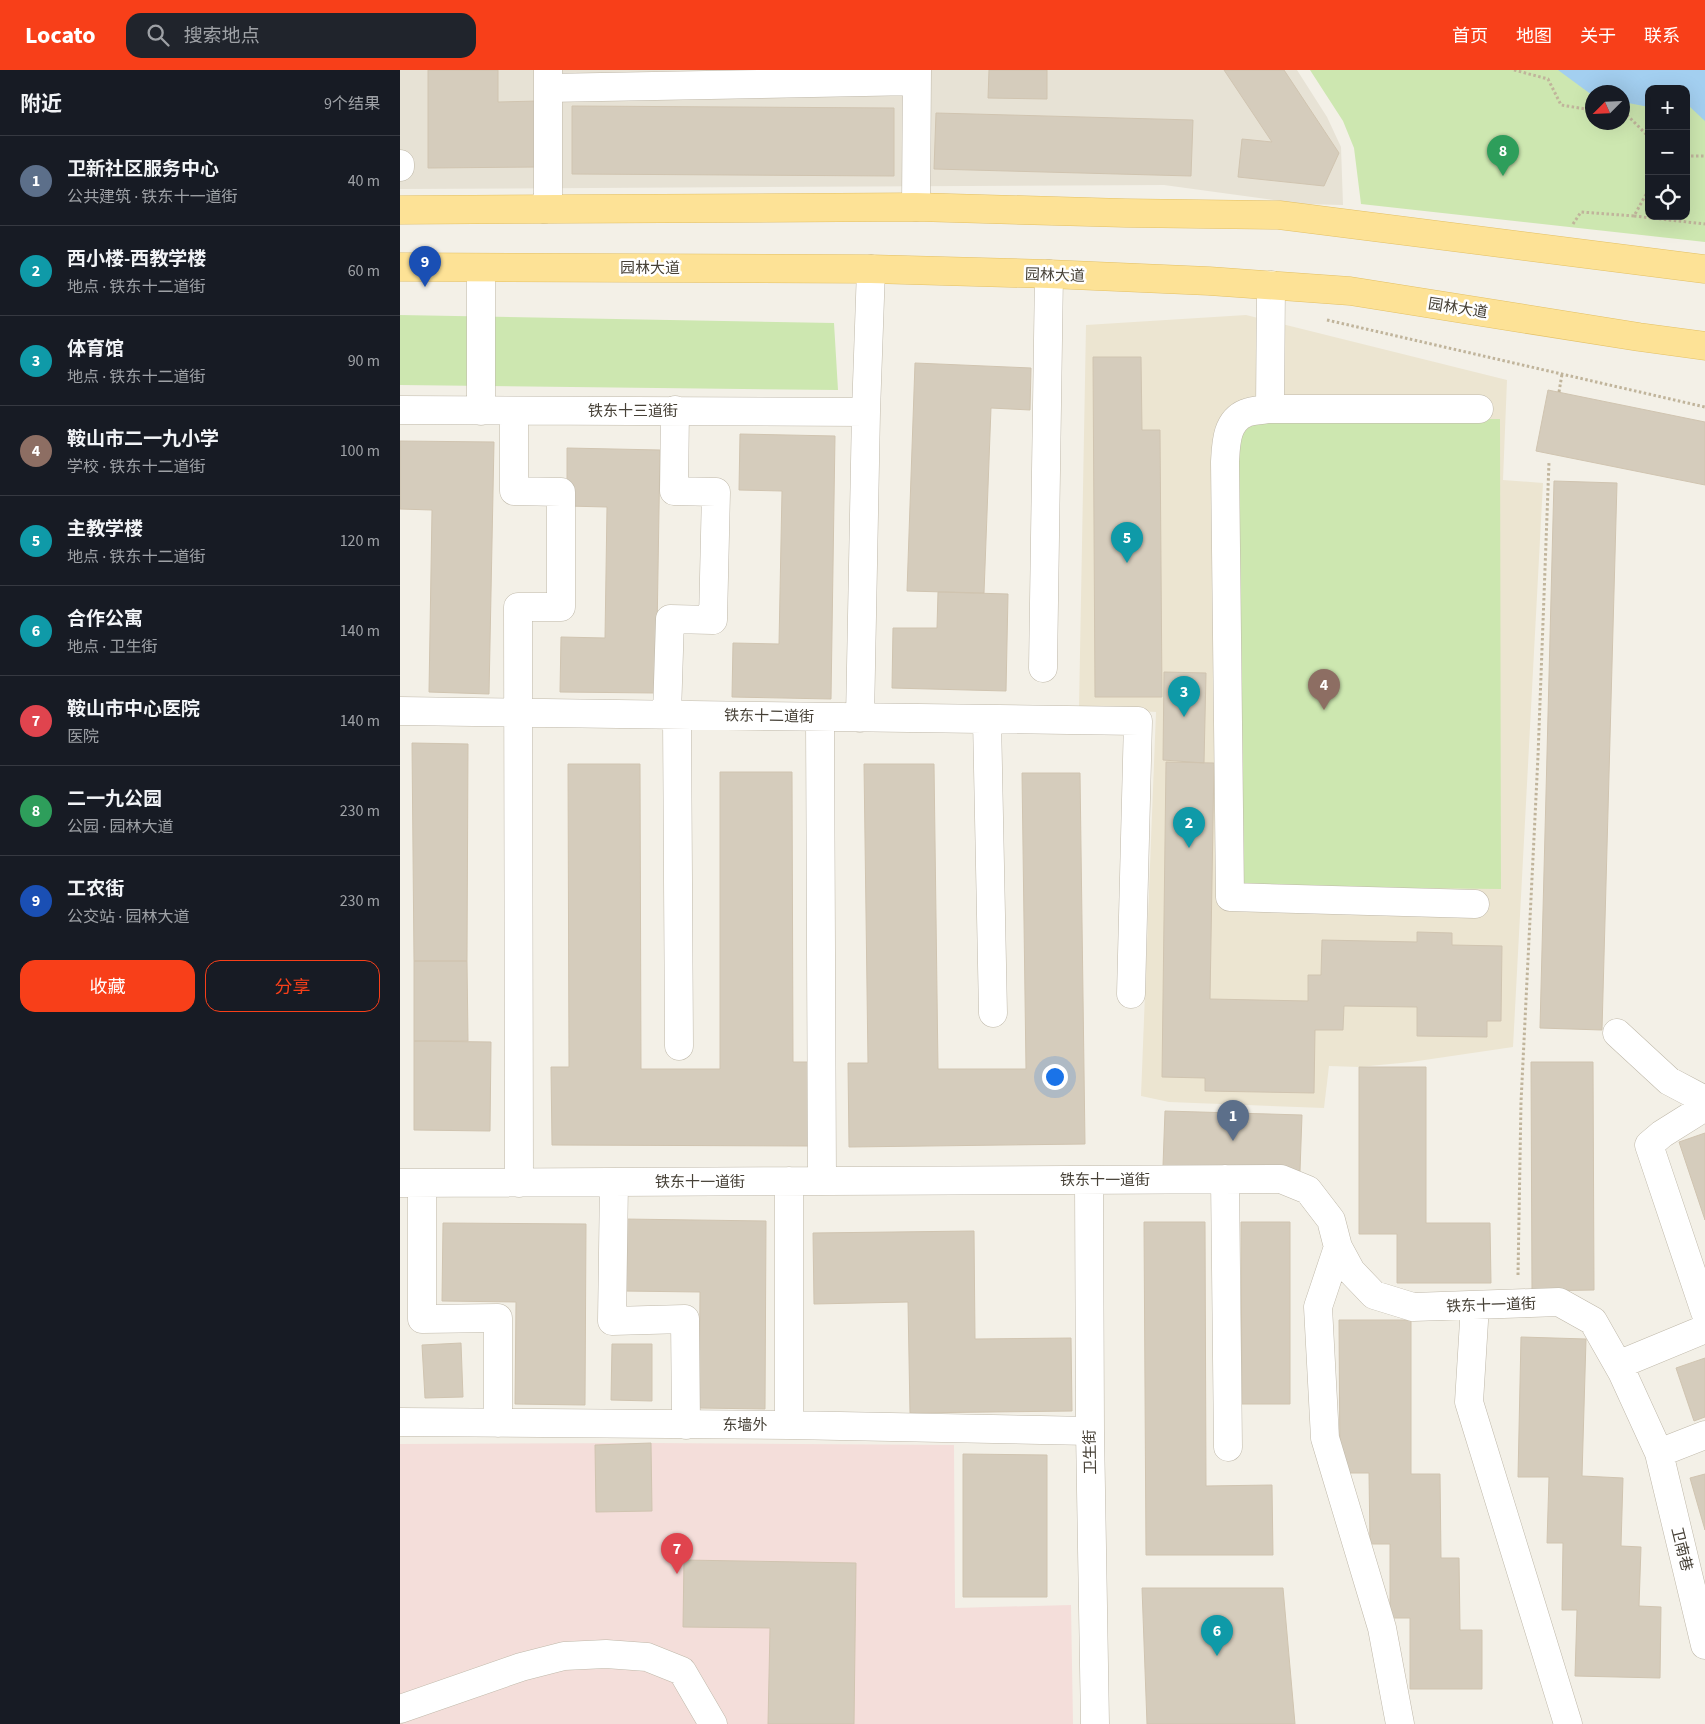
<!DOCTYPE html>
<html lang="zh">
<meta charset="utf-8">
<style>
body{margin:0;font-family:"Source Sans 3","Noto Sans SC",sans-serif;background:#20242c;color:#f1f3f6}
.controls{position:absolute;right:15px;top:15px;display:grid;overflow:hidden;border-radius:10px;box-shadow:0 5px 20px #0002}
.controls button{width:45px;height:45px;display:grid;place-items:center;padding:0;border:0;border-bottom:1px solid #363941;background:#171b24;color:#f1f3f6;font:25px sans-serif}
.compass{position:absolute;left:1185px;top:15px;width:45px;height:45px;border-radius:50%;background:#171b24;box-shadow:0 5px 20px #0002;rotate:246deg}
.you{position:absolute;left:654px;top:1006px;width:18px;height:18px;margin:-12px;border:4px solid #fff;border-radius:50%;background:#1a73e8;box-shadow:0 0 0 8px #1a73e833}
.badge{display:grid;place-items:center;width:32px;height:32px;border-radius:50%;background:#f83f19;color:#fff;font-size:16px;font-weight:700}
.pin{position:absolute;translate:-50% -41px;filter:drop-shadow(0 1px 2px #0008)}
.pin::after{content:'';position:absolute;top:26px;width:18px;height:15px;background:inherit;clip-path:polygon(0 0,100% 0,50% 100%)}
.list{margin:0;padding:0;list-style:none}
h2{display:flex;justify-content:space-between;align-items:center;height:65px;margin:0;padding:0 20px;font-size:21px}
h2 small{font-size:16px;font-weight:400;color:#9ea1a6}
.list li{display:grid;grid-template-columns:32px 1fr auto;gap:15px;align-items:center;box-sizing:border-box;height:90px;padding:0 20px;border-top:1px solid #363941}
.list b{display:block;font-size:19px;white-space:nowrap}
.list p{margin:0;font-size:16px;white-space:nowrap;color:#9ea1a6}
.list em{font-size:16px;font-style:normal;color:#9ea1a6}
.actions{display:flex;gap:10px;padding:15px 20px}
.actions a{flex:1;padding:11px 0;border:1px solid #f83f19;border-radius:15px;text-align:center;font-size:18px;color:#f83f19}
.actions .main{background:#f83f19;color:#fff}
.icon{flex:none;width:28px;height:28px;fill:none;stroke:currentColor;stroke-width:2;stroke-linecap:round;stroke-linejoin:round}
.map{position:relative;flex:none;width:1305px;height:1654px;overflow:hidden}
header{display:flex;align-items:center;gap:30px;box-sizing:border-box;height:70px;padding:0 25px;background:#f83f19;color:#fff}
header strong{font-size:24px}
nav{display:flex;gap:28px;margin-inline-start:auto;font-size:18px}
.search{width:350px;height:45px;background:#20242c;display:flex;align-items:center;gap:12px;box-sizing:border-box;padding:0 18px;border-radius:15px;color:#9ea1a6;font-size:19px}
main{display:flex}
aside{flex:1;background:#171b24}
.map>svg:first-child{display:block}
</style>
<header>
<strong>Locato</strong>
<div class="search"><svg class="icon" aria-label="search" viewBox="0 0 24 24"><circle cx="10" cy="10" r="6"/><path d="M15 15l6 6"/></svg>搜索地点</div>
<nav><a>首页</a><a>地图</a><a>关于</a><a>联系</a></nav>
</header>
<main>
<aside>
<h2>附近<small>9个结果</small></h2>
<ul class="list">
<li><span class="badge" style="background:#5c6f8a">1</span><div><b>卫新社区服务中心</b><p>公共建筑 · 铁东十一道街</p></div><em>40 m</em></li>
<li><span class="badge" style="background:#0f9aa8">2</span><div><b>西小楼-西教学楼</b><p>地点 · 铁东十二道街</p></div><em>60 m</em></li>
<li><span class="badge" style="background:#0f9aa8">3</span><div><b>体育馆</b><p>地点 · 铁东十二道街</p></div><em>90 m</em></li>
<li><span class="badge" style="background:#8d6e63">4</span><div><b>鞍山市二一九小学</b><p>学校 · 铁东十二道街</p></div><em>100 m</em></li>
<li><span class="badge" style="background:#0f9aa8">5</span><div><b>主教学楼</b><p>地点 · 铁东十二道街</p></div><em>120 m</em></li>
<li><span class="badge" style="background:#0f9aa8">6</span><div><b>合作公寓</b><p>地点 · 卫生街</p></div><em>140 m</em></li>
<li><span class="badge" style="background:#e0444e">7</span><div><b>鞍山市中心医院</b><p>医院</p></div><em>140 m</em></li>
<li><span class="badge" style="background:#2e9e5b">8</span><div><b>二一九公园</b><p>公园 · 园林大道</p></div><em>230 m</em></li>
<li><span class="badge" style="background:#1a4fb4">9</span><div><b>工农街</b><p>公交站 · 园林大道</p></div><em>230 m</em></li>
</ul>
<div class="actions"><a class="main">收藏</a><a>分享</a></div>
</aside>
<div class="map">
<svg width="1305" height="1654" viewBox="0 0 1305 1654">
<rect width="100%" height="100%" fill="#f3f0e7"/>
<!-- residential -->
<path fill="#e7e2d5" d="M0,0H897L927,47L941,77L943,135L902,134L764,115L0,119Z"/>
<!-- education -->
<path fill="#ece5d1" d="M846,245L1107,310L1103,410L1143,413L1113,977L1011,992L959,997L929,996L924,1038L769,1032L741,1026L756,642L679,638L686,255Z"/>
<!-- medical -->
<path fill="#f4deda" d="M251,1373L554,1375L555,1538L671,1535L673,1654H0V1374Z"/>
<!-- green -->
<path fill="#cde7b0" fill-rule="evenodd" d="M910,0H1305V172L961,134L954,78L943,51ZM1249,19H1286V146H1249ZM1192,22H1222V52H1192Z
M0,245L434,253L438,320L0,315Z
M1100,349L1101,819L837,816V371L852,350Z"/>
<!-- water -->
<path fill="#a3cff0" d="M1158,0H1305V51L1289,36H1286V19H1249V37L1223,32L1222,22H1192V25Z"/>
<!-- building -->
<path fill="#d5ccbc" stroke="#d0c4b0" d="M28,0H98V32L138,31V97L28,98Z
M589,0H647V29L588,28Z
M824,0H884L939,83L924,116L838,107L842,69L872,72Z
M172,36L494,38V106L172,104Z
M536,43L793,50L791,106L534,99Z
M693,287H741L742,360H760L762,627H695Z
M515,293L631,298L630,340L591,338L584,523L507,521Z
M1148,320L1305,352V415L1136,381Z
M340,364L435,366L431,629L332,627L333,573L379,574L382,421L339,420Z
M0,371L94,372L89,624L29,622L32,440L0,439Z
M167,378L260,380L256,623L160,622L161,567L205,568L207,437L167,436Z
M1154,411L1217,413L1202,960L1140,958Z
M538,522L608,524L606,621L492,618L493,558H537Z
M764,602L806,603L804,693L763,690Z
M12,673L68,674L67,891H14Z
M766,692L814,693L810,929L908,931V905H921L922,870L1017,872V862L1052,863V875L1102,876L1101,951H1087V967L1017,966V937L944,936L943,960H915L914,1023L805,1021V1008L762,1007Z
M168,694H240L241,999H320V702H392L393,992H409V1076L152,1075L151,997H169Z
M464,694H534L538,999H626L622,703H680L685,1074L449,1077L448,993H468Z
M14,891H67L68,971H14Z
M14,971L91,972L90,1061L14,1060Z
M1131,992H1193L1194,1220L1132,1221Z
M959,997H1026V1153H1090L1091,1213H997V1164H959Z
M765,1041L902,1045L900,1101L763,1096Z
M1305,1063V1150L1279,1072Z
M224,1149L366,1151L365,1339L299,1338L300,1222L223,1221Z
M744,1152H805L806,1416L872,1415L873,1485H746Z
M841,1152H890V1334H842Z
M43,1153L186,1154L185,1335L115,1334L116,1232L42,1231Z
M574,1161L575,1269L671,1268L672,1341L510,1343L508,1232L414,1234L413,1163Z
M939,1250H1011V1404H1040L1041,1488H1059L1060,1560H1082V1619H1010V1548H990V1474H970L969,1403H940Z
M1121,1267L1186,1269L1182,1406L1223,1408L1221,1476L1241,1477L1239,1536L1261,1537L1260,1608L1175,1606L1177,1540H1162L1163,1473H1147L1149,1407H1118Z
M61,1273L63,1327L25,1328L22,1275Z
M212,1274H252V1331L211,1330Z
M1305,1288V1347L1294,1351L1276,1298Z
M251,1373L252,1441L196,1442L195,1375Z
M563,1384L647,1385V1527H563Z
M1305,1404V1460L1290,1408Z
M284,1490L456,1493L454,1654H368L370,1558L283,1557Z
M742,1518H883L895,1654H747Z"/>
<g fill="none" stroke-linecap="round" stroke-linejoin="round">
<!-- minor casing -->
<g stroke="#bfb8a9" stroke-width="29">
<path id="minor" d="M148,18L516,11
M0,94V97
M516,137L517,0
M144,139L148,125V1
M871,215L870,339H1079
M870,339C863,340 853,340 846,343C826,351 826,374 825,392L830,827L1075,834
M0,340C155,342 311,340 466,342
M81,341V198
M114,342V421L161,422V537H118L119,1113
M643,598L649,204
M0,641L738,651L731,924
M267,644L270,549L313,550L316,422L274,421L275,340
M277,645L279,976
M420,647L422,1111
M460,648L466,342L471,199
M587,649L593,943
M1217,963L1269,1011L1305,1030
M1305,1037L1262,1064L1249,1075L1305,1242
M825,1109L828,1377
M689,1110L690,1361L695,1654
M214,1112L212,1251L285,1249L286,1355
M0,1113L881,1109L908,1120L931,1150L938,1177L951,1201L974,1225L1013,1237L1159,1232L1193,1251L1222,1302L1259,1383L1305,1575
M22,1113V1249L98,1248V1353
M938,1177L918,1237L925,1368L982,1558L1000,1654
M1075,1235L1069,1332L1168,1654
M1218,1295L1305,1259
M0,1352L389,1355L690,1361
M389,1355V1111
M1259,1383L1305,1365
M0,1639L121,1597L164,1586L206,1584L247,1587L282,1601L313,1654"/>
</g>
<!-- major casing -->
<g stroke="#e3c065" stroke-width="29">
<path id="major" d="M0,140L516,137L725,143L879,145L1305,199
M0,197L471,199L649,204L809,211L950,221L1239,267L1305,276"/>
</g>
<!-- path -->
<path stroke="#c0b49b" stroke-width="3" stroke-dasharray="2.5 2.5" stroke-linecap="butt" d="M1114,0L1148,9L1161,35L1192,40
M1222,44L1227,45L1249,67
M1286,86H1305
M1234,146L1305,154
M1173,154L1181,142L1234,146L1249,119
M927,250L1305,337
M1159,322L1162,304
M1118,1205L1121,1032L1138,686L1149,392"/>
<!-- minor -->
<use href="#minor" stroke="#fff" stroke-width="28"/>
<!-- major -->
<use href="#major" stroke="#fde296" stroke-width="28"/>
</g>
<g text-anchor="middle" stroke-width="5" stroke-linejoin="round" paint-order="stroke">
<!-- street labels -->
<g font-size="15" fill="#464036" stroke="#fff">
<text x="250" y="203">园林大道</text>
<text transform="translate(655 205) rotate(2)" y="5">园林大道</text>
<text transform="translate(1058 238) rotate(9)" y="5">园林大道</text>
<text x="233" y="346">铁东十三道街</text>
<text transform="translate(369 646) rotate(1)" y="5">铁东十二道街</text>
<text x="705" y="1115">铁东十一道街</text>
<text x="300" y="1117">铁东十一道街</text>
<text transform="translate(1091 1235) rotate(-2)" y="5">铁东十一道街</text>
<text x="345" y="1360">东墙外</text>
<text transform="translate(690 1382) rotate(-91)" y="5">卫生街</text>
<text transform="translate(1282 1479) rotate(76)" y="5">卫南巷</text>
</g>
</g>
</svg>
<div class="controls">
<button>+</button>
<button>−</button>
<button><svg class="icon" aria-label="locate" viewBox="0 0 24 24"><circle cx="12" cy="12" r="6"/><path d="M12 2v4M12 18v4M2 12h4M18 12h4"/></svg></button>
</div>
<svg class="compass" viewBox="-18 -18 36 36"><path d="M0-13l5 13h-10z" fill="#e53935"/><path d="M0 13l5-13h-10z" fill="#9ea1a6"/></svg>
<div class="you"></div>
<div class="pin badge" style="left:833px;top:1071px;background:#5c6f8a">1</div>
<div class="pin badge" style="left:789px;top:778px;background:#0f9aa8">2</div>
<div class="pin badge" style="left:784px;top:647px;background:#0f9aa8">3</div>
<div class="pin badge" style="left:924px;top:640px;background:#8d6e63">4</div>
<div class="pin badge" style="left:727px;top:493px;background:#0f9aa8">5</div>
<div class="pin badge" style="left:817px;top:1586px;background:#0f9aa8">6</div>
<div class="pin badge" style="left:277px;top:1504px;background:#e0444e">7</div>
<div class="pin badge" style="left:1103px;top:106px;background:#2e9e5b">8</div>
<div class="pin badge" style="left:25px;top:217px;background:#1a4fb4">9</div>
</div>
</main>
